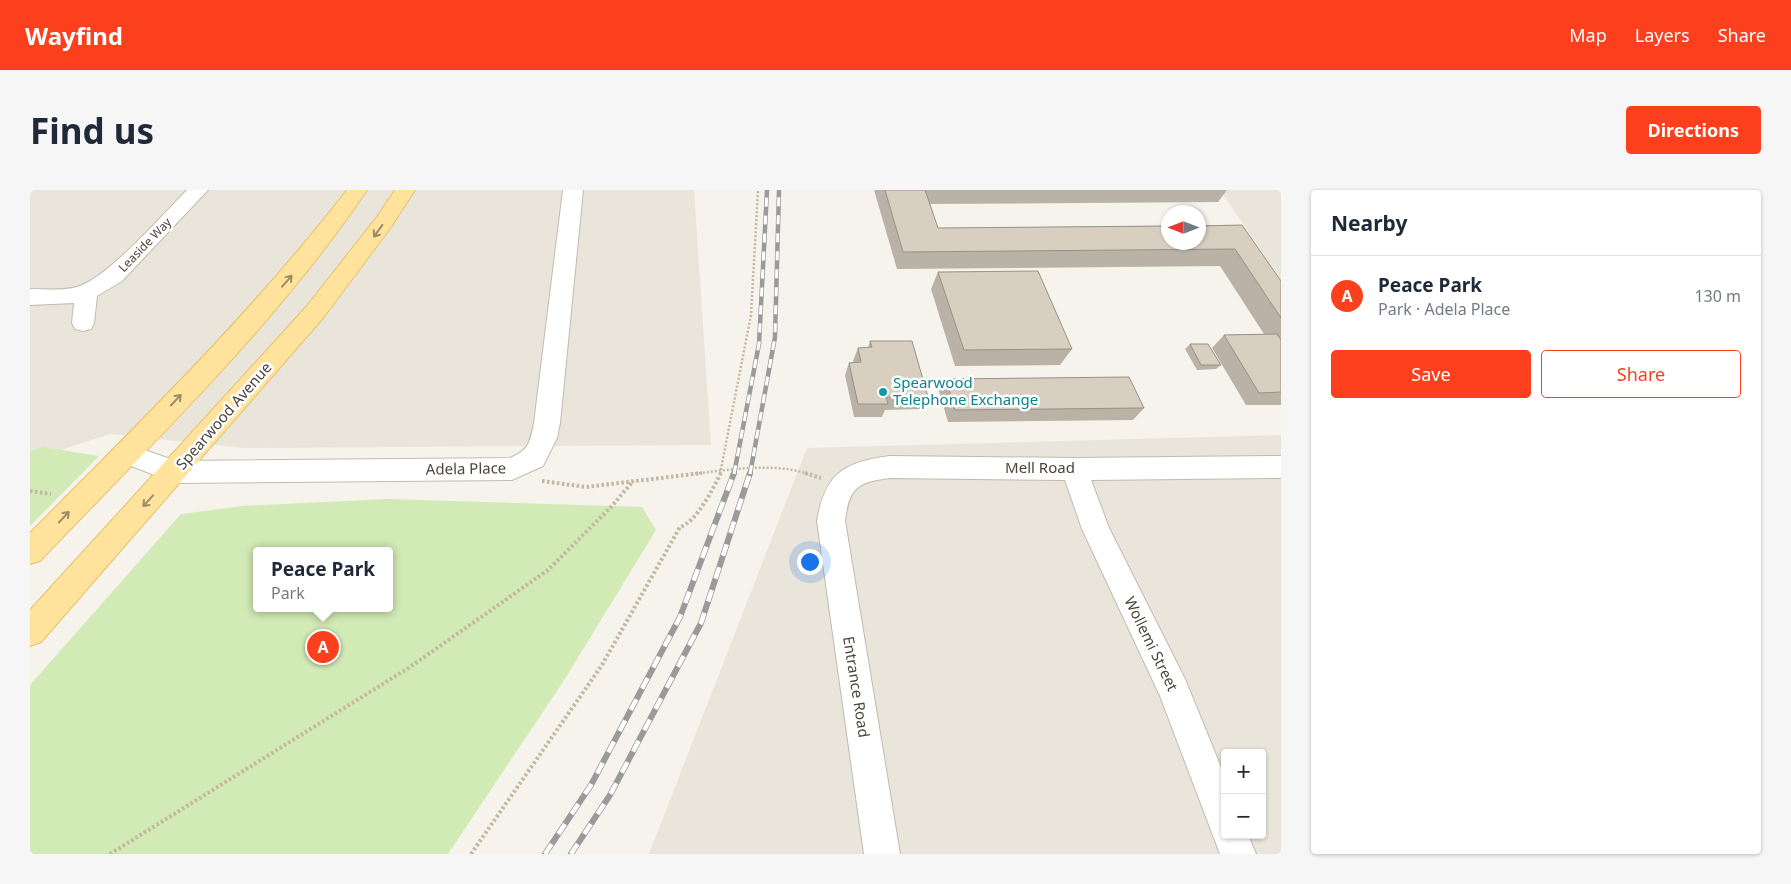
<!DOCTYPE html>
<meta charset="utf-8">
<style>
body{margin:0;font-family:"Noto Sans",sans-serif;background:#f6f6f7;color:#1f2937}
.controls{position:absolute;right:15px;bottom:15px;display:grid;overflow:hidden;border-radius:5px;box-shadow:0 1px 4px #0004}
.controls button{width:45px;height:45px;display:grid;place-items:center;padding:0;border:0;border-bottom:1px solid #e0e1e3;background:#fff;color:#1f2937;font:25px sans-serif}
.compass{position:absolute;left:1131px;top:15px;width:45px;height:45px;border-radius:50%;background:#fff;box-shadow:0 1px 4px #0004;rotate:270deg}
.you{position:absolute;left:779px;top:371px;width:18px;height:18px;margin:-12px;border:4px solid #fff;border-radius:50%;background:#1a73e8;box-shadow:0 0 0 8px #1a73e833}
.badge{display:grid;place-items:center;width:32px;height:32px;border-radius:50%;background:#fc3f1d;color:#fff;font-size:16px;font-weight:700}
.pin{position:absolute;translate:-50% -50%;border:2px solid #fff;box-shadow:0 1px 5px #0006}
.popup{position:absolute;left:223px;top:357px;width:140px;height:65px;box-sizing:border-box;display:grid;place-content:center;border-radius:5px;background:#fff;filter:drop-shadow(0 1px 4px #0005);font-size:16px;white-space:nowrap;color:#747a83}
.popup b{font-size:19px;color:#1f2937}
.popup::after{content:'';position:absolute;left:50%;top:100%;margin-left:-10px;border:10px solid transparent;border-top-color:#fff}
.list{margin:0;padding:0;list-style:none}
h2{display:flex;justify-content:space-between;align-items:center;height:65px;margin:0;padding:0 20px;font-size:21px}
h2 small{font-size:16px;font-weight:400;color:#747a83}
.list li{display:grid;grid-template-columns:32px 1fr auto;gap:15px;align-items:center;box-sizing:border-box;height:80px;padding:0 20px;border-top:1px solid #e0e1e3}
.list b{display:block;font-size:19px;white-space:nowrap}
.list p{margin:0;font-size:16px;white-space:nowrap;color:#747a83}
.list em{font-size:16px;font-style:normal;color:#747a83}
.actions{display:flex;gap:10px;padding:15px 20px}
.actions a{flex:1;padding:11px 0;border:1px solid #fc3f1d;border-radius:5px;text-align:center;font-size:18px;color:#fc3f1d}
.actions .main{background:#fc3f1d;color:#fff}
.map{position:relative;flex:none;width:1251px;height:664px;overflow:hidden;border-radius:5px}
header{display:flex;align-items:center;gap:30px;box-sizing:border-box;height:70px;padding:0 25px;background:#fc3f1d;color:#fff}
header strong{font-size:24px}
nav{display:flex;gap:28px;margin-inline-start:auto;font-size:18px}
.intro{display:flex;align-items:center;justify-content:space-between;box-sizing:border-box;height:120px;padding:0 30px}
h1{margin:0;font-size:35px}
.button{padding:12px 22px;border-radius:5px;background:#fc3f1d;color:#fff;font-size:18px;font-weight:700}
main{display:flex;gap:30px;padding:0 30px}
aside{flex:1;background:#fff;border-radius:5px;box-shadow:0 1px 4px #0004}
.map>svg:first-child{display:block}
</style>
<header>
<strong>Wayfind</strong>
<nav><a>Map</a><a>Layers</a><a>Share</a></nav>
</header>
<div class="intro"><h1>Find us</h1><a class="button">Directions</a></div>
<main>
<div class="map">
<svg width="1251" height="664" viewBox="0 0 1251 664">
<rect width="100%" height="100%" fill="#f6f3ec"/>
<!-- residential -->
<path fill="#eae5da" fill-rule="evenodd" d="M0,0H664L681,255L214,258L80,244L0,270Z
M1190,0H1251V90Z
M1251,245V664H619L777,258ZM1195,563H1232V645H1195Z"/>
<!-- green -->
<path fill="#d2eab5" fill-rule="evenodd" d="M14,257L69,266L0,336V261Z
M358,309L612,317L626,340L533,492L418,664H0V495L151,324L213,316ZM227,361H359V418H227Z"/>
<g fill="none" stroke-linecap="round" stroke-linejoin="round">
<!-- minor casing -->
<g stroke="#c2bbae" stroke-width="2">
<path id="minor" d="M157,0H178L92,91L67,106L64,133L61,139L53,141L45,139L42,133L44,113L0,115V99C15,99 32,101 47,97C78,88 132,25 157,0Z
M533,0H553L530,233L527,248L513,276L482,290L145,293L86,270L82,263L86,256L95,253L146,271L480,268C499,260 500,253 504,233Z
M860,266L1044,268L1251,266V288L1061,290L1079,338L1155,489L1195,587V645H1218L1226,664H1190L1130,506L1052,339L1035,290L860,288C827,292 819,298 815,331L870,664H834L787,331C795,283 814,272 860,266Z"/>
</g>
<!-- major casing -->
<g stroke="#e6c16a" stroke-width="2">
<path id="major" d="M317,0H337C245,136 123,252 10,371L0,374V343C110,232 221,124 317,0Z
M365,0H385L361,37L293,128L11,452L0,456V420L277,116L347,27Z"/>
</g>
<!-- path-far1 -->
<path stroke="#c4b79f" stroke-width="2.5" stroke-dasharray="2 2" stroke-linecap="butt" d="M661,284C700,280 741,272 779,284
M690,284L721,125L728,0"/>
<!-- path -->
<path stroke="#c4b79f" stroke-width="4" stroke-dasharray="2.5 2.5" stroke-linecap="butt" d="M775,283L791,288
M512,291L556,297L672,283
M0,301L21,304
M80,664L380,477L518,380L582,316L603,291
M441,664L572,475L650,337C667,332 683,298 691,283"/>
<!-- minor -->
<use href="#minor" fill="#fff" fill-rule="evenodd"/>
<!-- major -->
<use href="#major" fill="#ffe39c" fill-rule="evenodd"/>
<!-- rail-far1 casing -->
<g stroke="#9a9a9a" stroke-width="4.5">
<path id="rail-far1" d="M704,284L729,154L737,0
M720,284L745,147L749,0"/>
</g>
<!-- rail casing -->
<g stroke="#9a9a9a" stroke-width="6">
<path id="rail" d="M515,664L561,595L650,427L704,283
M541,664L580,605L671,433L720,283"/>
</g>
<!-- rail-far1 -->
<use href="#rail-far1" stroke="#fff" stroke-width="3" stroke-dasharray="9" stroke-linecap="butt"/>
<!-- rail -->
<use href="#rail" stroke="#fff" stroke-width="4.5" stroke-dasharray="12" stroke-linecap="butt"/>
</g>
<!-- wall -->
<path fill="#bab2a6" d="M844,0H1197L1188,12L900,14L908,38L1212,35L1251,91V215H1216L1182,158L1194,145L1234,144L1190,76L867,79Z
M908,82L1042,159L1030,175L925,176L901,99Z
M840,151L898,207L891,219L855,220L852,227H824L815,185L819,173L824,172L823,171L828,158H838Z
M1160,154L1191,175L1186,179L1167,180L1155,159Z
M916,189L1114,218L1103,230L918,232L909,201Z"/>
<!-- building -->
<path fill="#d8cfc1" stroke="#979187" d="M855,0H895L908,38L1138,36V52H1168V36L1212,35L1251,91V128L1205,59L873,62Z
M1008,81L1042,159L934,160L908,82Z
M1247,144L1251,150V202L1229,203L1194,145Z
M840,151H882L898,207H856L858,214H828L819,173L831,172L828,158L842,157Z
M1160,154H1178L1191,175H1171Z
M1099,187L1114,218L925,220L916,189Z"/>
<!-- one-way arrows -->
<defs><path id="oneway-shaft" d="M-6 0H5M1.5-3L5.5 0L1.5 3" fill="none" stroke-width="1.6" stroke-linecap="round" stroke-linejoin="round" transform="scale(1.25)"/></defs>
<g stroke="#9c8c66">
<use href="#oneway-shaft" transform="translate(348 41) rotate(126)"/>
<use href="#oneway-shaft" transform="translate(257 91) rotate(-49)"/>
<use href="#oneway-shaft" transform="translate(146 210) rotate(-47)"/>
<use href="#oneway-shaft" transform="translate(118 311) rotate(132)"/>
<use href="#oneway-shaft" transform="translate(34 327) rotate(-47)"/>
</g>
<!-- markers -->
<circle fill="#0f9aa8" stroke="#fff" stroke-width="2" cx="853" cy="202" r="5"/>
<g text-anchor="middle" stroke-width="5" stroke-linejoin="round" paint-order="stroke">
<!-- far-street labels -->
<g font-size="12" fill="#4b4439" stroke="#fff">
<text transform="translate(115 55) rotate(-46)" y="4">Leaside Way</text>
</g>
<!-- culture labels -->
<g font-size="15" fill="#0d838f" stroke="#fff" text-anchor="start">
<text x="863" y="198">Spearwood<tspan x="863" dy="17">Telephone Exchange</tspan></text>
</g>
<!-- street labels -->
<g font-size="15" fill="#4b4439" stroke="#fff">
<text transform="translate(194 226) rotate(-49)" y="5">Spearwood Avenue</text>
<text x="1010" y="283">Mell Road</text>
<text transform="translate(436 279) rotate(-1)" y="5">Adela Place</text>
<text transform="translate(1121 454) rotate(64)" y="5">Wollemi Street</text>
<text transform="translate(826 497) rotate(81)" y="5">Entrance Road</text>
</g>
</g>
</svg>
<div class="controls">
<button>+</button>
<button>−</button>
</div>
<svg class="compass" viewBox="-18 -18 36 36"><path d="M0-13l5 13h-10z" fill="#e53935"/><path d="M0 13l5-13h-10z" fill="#747a83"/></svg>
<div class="you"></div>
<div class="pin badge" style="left:293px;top:457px">A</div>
<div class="popup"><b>Peace Park</b>Park</div>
</div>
<aside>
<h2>Nearby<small></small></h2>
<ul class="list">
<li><span class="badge">A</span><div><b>Peace Park</b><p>Park · Adela Place</p></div><em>130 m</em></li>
</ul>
<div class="actions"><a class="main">Save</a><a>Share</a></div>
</aside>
</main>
